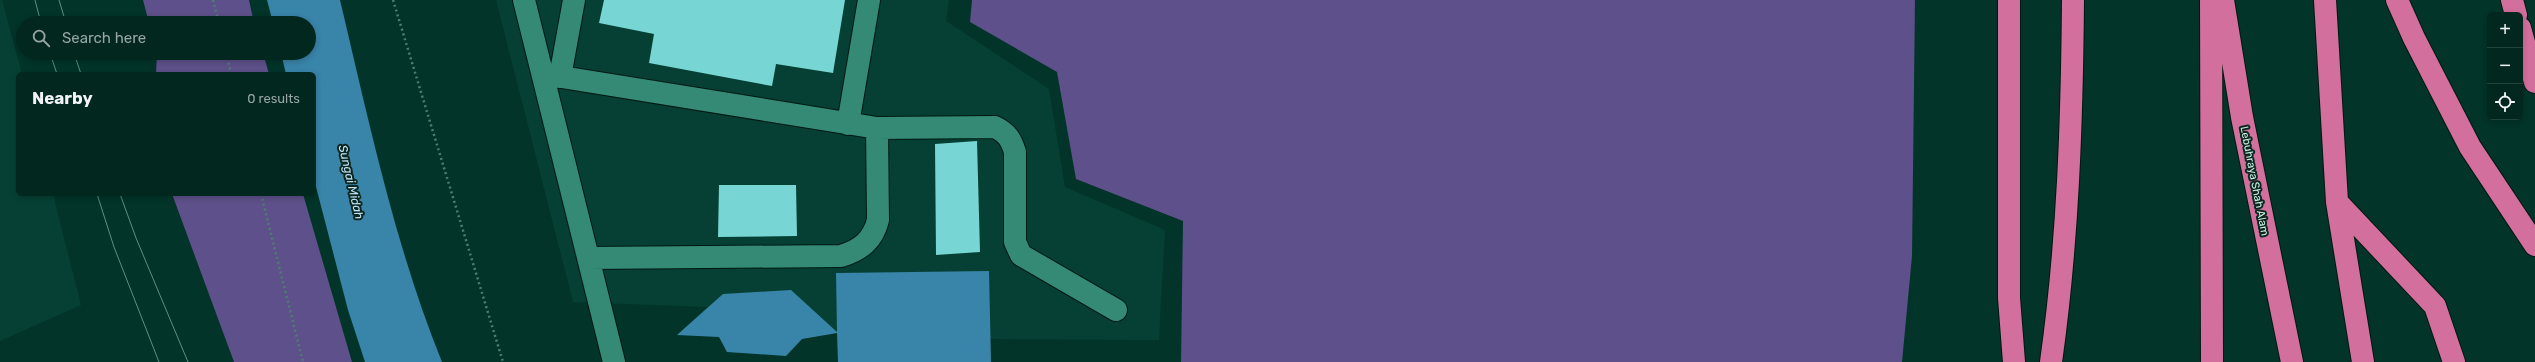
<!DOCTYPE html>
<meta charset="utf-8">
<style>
body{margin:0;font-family:Rubik,sans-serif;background:#0c2f28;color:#f1f3f6}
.controls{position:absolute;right:12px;top:12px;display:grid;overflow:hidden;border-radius:6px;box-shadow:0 2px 6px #0003}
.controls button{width:36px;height:36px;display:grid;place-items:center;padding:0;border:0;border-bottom:1px solid #23443d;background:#02271f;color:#f1f3f6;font:20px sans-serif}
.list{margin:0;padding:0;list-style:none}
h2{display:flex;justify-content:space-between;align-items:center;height:52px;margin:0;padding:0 16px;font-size:17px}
h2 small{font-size:13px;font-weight:400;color:#96a5a4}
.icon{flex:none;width:22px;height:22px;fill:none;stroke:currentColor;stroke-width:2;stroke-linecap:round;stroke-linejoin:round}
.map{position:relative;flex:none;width:2535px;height:362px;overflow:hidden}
.search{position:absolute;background:#02271f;box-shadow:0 2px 6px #0003;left:16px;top:16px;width:300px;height:44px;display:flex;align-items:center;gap:10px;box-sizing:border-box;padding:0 14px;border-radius:22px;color:#96a5a4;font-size:15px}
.panel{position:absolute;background:#02271f;box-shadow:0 2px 6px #0003;left:16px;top:72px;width:300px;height:124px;border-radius:6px}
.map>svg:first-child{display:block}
</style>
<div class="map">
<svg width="2535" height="362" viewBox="0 0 2535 362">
<rect width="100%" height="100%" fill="#023429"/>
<!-- built -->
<path fill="#064034" d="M0,0H2L22,74H18V194H53L81,305L0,341Z
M496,0H949L946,21L1049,89L1065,187L1165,230L1159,340L990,339L991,362H838L837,333L802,339L786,356L727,352L719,337L677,335L707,307L573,302Z"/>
<!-- forest -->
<path fill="#5e508a" d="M143,0H249L254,23H149Z
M972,0H1915L1912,256L1902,362H1181L1183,221L1076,179L1057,72L970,22Z
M157,53H263L269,74H156Z
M172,194H303L352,362H234Z"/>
<!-- water -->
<path fill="#3984a9" d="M267,0H340C369,122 395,246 442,362H365L348,310L314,179V74H286L281,53H309V23H273Z
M989,271L991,362H838L837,333L802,339L786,356L727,352L719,337L677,335L723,294L791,290L837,332L836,273Z"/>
<!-- building -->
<path fill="#77d5d3" d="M604,0H845L833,73L776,64L772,86L649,63L654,34L599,23Z
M977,141L980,252L936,255L935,144Z
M719,185H796L797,236L718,237Z"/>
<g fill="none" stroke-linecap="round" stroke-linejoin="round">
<!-- minor casing -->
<g stroke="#001912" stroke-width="24">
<path id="minor" d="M524,0L614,362
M543,74L877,128L995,127C1007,133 1011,139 1015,152V242L1021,255L1116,310
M560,77L574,0
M848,124L869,0
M589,258L841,256C861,250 873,240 878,220L877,128"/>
</g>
<!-- highway casing -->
<g stroke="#001912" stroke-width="24">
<path id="highway" d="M2009,0V298L2014,362
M2211,0L2212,362
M2223,0L2242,117L2292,362
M2325,0L2337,202L2363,362
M2397,0L2414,38L2470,147L2535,245
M2512,0L2516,15
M2520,28L2535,82
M2337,202L2435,306L2454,362
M2051,362C2068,242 2072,121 2073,0"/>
</g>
<!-- path -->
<path stroke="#4f7d72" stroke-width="2.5" stroke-dasharray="2 3" stroke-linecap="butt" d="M213,0L219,23
M393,0L503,362
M226,53L231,74
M261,194L303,362"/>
<!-- minor -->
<use href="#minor" stroke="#348a74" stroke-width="22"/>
<!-- highway -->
<use href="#highway" stroke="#d36f9c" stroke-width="22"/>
<!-- tram -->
<path stroke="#608e82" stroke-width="1" d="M35,0L41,23
M59,0L66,23
M50,53L57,74
M74,53L81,74
M97,194L114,247L159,362
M120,194L136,238L188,362"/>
</g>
<g text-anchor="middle" stroke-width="4" stroke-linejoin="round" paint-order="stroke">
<!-- street labels -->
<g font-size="11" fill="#c9f1e4" stroke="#0c2720">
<text transform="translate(2255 181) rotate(79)" y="4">Lebuhraya Shah Alam</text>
</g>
<!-- water labels -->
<g font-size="12" font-style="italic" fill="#c0e5fb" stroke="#0c2720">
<text transform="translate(351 182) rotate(77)" y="4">Sungai Midah</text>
</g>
</g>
</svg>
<div class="controls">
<button>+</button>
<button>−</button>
<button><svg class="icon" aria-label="locate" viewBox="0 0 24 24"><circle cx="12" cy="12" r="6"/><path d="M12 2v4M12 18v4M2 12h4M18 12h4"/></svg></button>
</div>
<div class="search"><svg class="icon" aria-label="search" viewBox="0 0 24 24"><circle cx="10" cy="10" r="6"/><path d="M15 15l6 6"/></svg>Search here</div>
<section class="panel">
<h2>Nearby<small>0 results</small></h2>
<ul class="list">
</ul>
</section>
</div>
